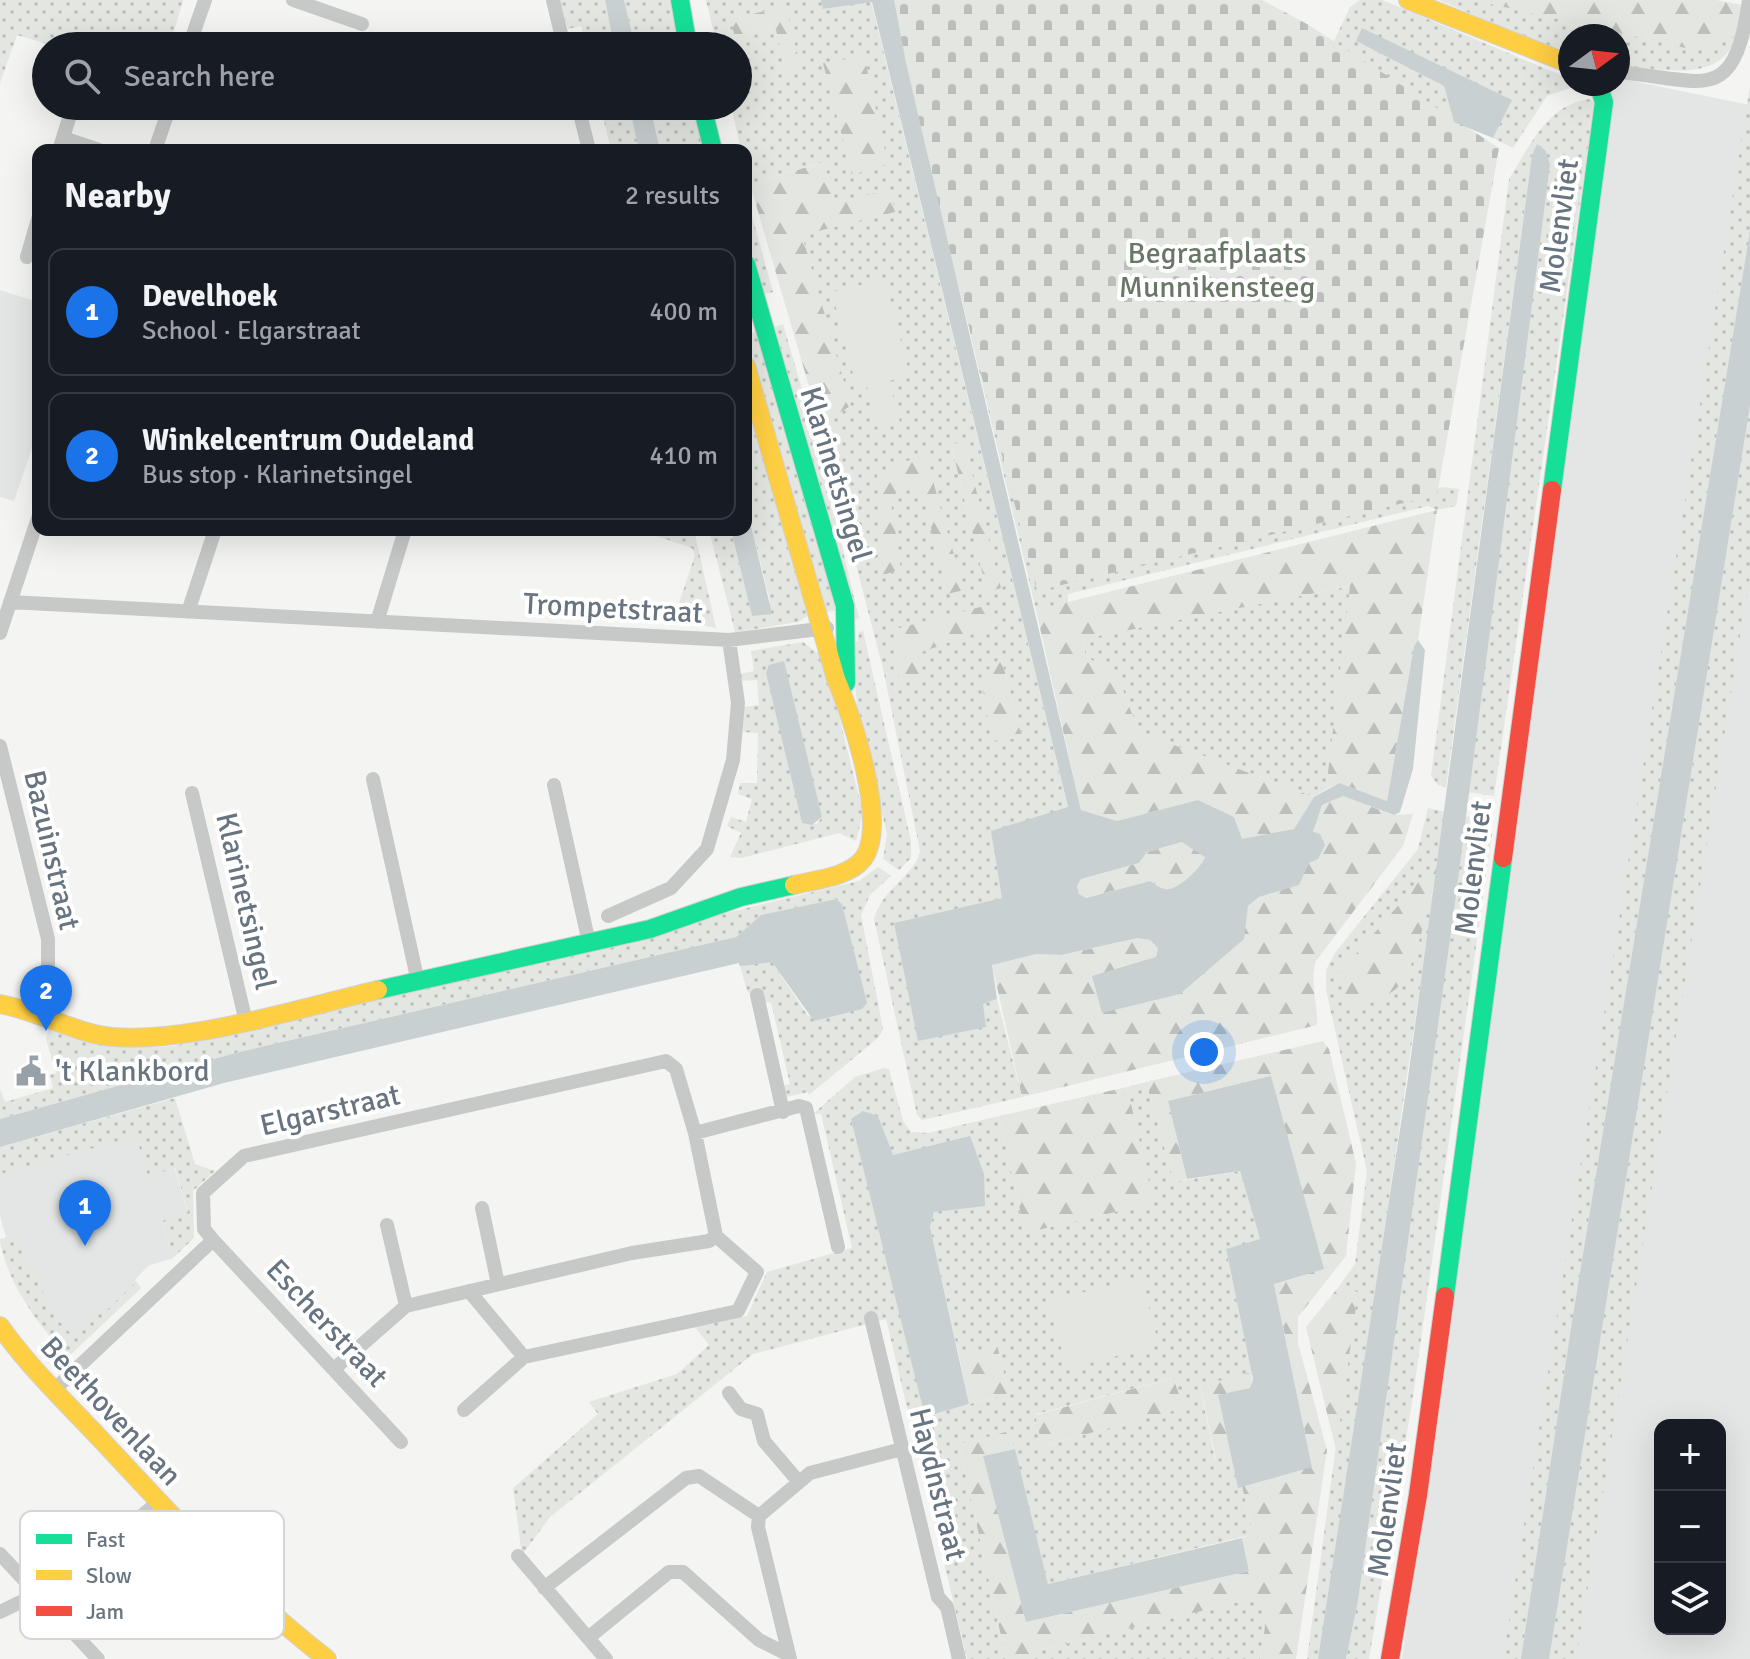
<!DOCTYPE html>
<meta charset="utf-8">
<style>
body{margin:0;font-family:Signika,sans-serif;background:#242831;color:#f1f3f6}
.controls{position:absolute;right:24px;bottom:24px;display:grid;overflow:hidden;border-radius:16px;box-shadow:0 8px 32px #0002}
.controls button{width:72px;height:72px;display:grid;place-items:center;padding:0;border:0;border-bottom:2px solid #363941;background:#171b24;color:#f1f3f6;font:40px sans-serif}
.compass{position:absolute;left:1558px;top:24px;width:72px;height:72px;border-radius:50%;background:#171b24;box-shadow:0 8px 32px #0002;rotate:75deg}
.you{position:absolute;left:1204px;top:1052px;width:28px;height:28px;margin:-20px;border:6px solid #fff;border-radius:50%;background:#1a73e8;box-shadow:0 0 0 12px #1a73e833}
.badge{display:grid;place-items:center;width:52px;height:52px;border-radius:50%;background:#1a73e8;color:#fff;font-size:26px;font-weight:700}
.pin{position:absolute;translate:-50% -66px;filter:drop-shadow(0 2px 4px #0008)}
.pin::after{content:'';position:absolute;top:42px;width:28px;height:24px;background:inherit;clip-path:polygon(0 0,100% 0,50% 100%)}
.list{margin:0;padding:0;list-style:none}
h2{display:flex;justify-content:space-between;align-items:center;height:104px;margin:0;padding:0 32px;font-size:34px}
h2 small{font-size:26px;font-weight:400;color:#9ea1a6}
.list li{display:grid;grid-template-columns:52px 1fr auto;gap:24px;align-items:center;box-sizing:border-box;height:128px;margin:0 16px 16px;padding:0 16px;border:2px solid #363941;border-radius:16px}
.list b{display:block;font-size:30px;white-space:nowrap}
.list p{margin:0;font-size:26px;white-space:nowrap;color:#9ea1a6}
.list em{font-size:26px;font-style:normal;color:#9ea1a6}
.icon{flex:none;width:44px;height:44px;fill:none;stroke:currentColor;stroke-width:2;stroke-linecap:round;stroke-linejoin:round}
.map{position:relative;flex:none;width:1750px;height:1659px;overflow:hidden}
.search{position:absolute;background:#171b24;box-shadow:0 8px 32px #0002;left:32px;top:32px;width:720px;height:88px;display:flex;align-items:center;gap:20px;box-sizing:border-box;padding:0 28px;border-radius:44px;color:#9ea1a6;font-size:30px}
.panel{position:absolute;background:#171b24;box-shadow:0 8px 32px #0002;left:32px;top:144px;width:720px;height:392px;border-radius:16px}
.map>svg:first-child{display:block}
</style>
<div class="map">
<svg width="1750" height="1659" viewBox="0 0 1750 1659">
<defs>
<pattern id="grass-dots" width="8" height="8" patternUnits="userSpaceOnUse" patternTransform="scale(2)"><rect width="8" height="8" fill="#e3e6e1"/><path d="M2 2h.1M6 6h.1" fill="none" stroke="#bcbfbc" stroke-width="1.8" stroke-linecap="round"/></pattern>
<pattern id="forest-firs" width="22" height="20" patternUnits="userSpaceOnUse" patternTransform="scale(2)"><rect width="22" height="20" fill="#e3e6e1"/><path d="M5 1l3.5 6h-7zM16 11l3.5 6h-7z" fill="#bcbfbc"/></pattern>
<pattern id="cemetery-stones" width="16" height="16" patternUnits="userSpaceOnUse" patternTransform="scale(2)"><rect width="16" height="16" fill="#e3e6e1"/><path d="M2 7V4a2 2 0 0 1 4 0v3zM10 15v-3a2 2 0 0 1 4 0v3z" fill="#bcbfbc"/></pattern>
</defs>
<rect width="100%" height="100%" fill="#f4f4f3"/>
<!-- built -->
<path fill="#e4e6e6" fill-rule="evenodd" d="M1618,78L1750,105V1659H1402L1608,84H1618ZM1660,1425H1720V1629H1660Z
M0,290L38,302V431L14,501L0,497Z
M136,1135L148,1175L174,1167L188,1213L162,1221L173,1258L148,1266L135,1280L141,1288L70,1355H66L33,1315L5,1259L0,1242L6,1237L0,1216V1174Z"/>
<!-- grass -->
<path fill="url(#grass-dots)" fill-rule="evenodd" d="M0,0H183L170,46H54L17,35L0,83Z
M560,0H605L614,46H586L581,26L568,29Z
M624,0H672L681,46H635Z
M706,0H821L824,9L871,1L1068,808L1002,898L895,923L983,1004L997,999L1022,1097L922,1120L917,1115L874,919C883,887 915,876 920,851L884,673L818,417L849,408L799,234L894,212L890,191L835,202L823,162L750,184L746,150H741L731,106H738V46H717ZM786,7L800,69L786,72L776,30ZM964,442L1000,587L987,591L951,445ZM1001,657L1022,738L981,678Z
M1360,0H1382L1570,79V84L1576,86L1547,96L1513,148L1493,138L1511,101L1362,29L1356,41L1444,86L1454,122L1321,69L1350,7Z
M1439,0H1473L1557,18L1737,35C1721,84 1666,69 1625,66L1618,64V36H1570V51L1542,44Z
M906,63L1383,501L1442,487L1459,489L1456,506L1437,510L1428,506L1068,594V602L1036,610Z
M1750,86V231L1572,1321L1521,1659H1503Z
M1591,99L1594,104L1494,796L1467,792L1550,165L1537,144L1532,155L1446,787L1438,785L1431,776L1509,179C1530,146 1548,103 1591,99Z
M590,106H629L639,150H611L601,109L591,111Z
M650,106H694L704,150H660Z
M746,194L773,292L761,295L746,243Z
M783,324L816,437L859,618L852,620L769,329Z
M759,331L837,610L827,612L819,592L746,348V335Z
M746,389L807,616L798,622L735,632L709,530H731L752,616L770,601L746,504Z
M1750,405V574L1582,1624L1576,1659H1549Z
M639,530H694L716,628L689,622V615H675L695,555L692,548Z
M1351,586L1326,789L1314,797L1139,732L1119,680L1085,655L1084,638Z
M863,631L911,841V858L899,870L883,859L887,834L857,707L852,643L858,641L859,632Z
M803,642L816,652L823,651L863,813L856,841L839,833L741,858L730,857L741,833L727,826L731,817L746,822L752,799L738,794L740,783H757L758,733L743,732L744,707L759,705L757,680L741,681L739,674L754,671L751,651ZM766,668L822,817L817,824L802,823Z
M1428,808L1446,812L1440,857L1359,952L1338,970L1403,982L1435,885L1334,1573L1318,1659H1307L1357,1292L1337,1289L1355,1264L1367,1171L1326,990V970L1335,953L1418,849Z
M1466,816L1490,822L1492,833L1413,1396L1369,1659H1346L1358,1601Z
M878,867L891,876L870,895L861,915L883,1029L879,1037L809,1095L808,1092L786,1097L783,1086L790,1084L771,1002L764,1003L761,991L748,993L739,963L772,962L808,1016L865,1006L842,904L836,899L761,915L736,937L235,1053L0,1119V1089L5,1102L53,1088L50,1075L56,1073L46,1039L49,1028C92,1041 129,1050 174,1046L859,881Z
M884,1068L889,1069L903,1121L911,1132L928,1133L999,1116L1025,1233L1153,1203L1127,1087L1146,1082L1174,1182L1240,1171L1260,1240L1226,1250L1252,1372L1200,1387L1215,1459L1231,1455L1238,1487L1242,1486L1252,1529L1250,1535L1048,1584L1010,1432L959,1444L1006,1659H967L886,1319L753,1354L550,1517L522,1555L513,1488L598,1414L589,1402L677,1374L709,1345L695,1327L747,1316L767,1272L852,1248L821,1114H813L855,1077ZM878,1116L892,1155L934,1212L930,1227L959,1356L997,1345L1009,1394L927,1415L851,1119ZM1172,1378L1183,1408L1043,1446L1036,1414Z
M175,1098L195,1164L215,1171L193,1191L194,1238L173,1258L162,1221L188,1212L175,1168L148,1176L136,1136L0,1174V1147Z
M17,1235L28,1274L37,1272L45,1300L42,1303L71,1334L100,1305L106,1311L136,1282L141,1288L70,1355H66C37,1322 7,1284 0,1239Z
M1251,1599C1275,1615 1261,1635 1260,1659H1034L1032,1652Z"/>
<!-- forest -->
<path fill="url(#forest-firs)" d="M1473,0H1716L1743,5L1737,35L1709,49H1690Z
M786,6L801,69L786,72L776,30L735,39L731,19Z
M864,56L888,164L852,175L823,63Z
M824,162L835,202L890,190L895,212L802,235L851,406L835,415L818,417L750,184Z
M964,442L1001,588L987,592L951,444Z
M925,453L964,590L947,594L921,487L890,495L901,569L883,575L877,475Z
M1437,510L1418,640L1414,646L1387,801L1339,783L1326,789L1350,586L1084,639L1085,655L1119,680L1139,732L1314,797L1294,829L1242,840L1234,817L1198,800L1117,821L1081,810L1036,610Z
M988,605L999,625L919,653L921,677L899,684L895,629Z
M1001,657L1022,738L991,741L981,677Z
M1343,796L1393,815L1413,814L1403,846L1316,961C1309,982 1318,1002 1317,1025L1022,1097L992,965L1036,954L1061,955L1139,938L1150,940L1158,948L1156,957L1143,962L1243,939L1248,906L1259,897L1299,884C1311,858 1311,831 1322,805Z
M1183,842L1205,856C1201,867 1181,887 1169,889C1162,890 1156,885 1150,881L1085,898L1079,894L1076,886L1081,879L1139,863L1147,852Z
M1440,857C1436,879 1415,969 1402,983C1387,999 1366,1007 1346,1008L1338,970L1359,951Z
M1323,1041L1329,1049L1356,1164L1346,1256L1298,1317V1343L1327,1450L1296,1659H1260C1261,1635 1275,1615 1251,1599L1032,1652L1034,1659H1006L959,1444L1010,1431L1015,1449L983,1456L1026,1622L1249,1571L1242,1538L1250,1535L1252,1529L1242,1486L1312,1466L1274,1283L1323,1269L1271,1077L1168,1101L1187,1179L1174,1182L1146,1082Z
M1127,1087L1154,1203L1025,1233L999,1116Z
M1337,1289L1358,1292L1336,1450L1306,1327Z
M997,1345L1009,1394L969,1404L959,1356Z
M1252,1372L1251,1388L1218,1396L1231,1455L1216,1459L1200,1386Z
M1173,1378L1184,1408L1042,1446L1035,1415Z"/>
<!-- cemetery -->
<path fill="url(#cemetery-stones)" d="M885,0H1262L1307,24L1499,148L1437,495L1037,591Z"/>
<!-- pitch -->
<path fill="#e3e6e1" d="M885,279L910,376L889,381L900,422L877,428L867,387L857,390L832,292Z
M1141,1278L1159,1345L1067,1369L1048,1301Z"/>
<!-- water -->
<path fill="#c9d0d2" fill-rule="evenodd" d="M605,0H624L635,46H614Z
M821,0H894L906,63L1081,810L1117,821L1198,800L1234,817L1242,839L1294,829L1314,797L1339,783L1387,801L1414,646L1418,640L1425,650L1413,769L1400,812L1394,815L1343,796L1322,805L1313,832L1320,834L1325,845L1318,859L1309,863L1299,885L1259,897L1248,906L1244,939L1180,994L1102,1013L1092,976L1156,957L1158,948L1150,940L1138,938L1061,955L1036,954L992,965L997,999L983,1004L986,1027L918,1041L894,923L1002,898L991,831L1068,807L872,2L823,9ZM1182,842L1205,857C1201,867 1181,887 1169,889C1162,890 1156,885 1150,881L1086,898L1079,894L1077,886L1081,879L1139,863L1147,852Z
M1362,28L1512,100L1493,138L1454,122L1444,86L1356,41Z
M629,106H650L660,150H639Z
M1537,144L1546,151L1550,165L1454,910L1358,1601L1346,1659H1318L1408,1078L1532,155Z
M1750,231V405L1549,1659H1521L1572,1322Z
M746,504L772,614L752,616L731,530H746Z
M784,661L822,817L812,825L802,823L766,673L769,665Z
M836,899L842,904L867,1003L862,1009L814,1021L772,962L743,966L739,963L224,1083L0,1147V1119L235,1053L736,937L761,915Z
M1271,1076L1324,1269L1274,1284L1312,1467L1238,1488L1218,1395L1250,1388L1253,1379L1226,1249L1260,1239L1240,1171L1187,1179L1168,1101Z
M863,1111L878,1116L893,1155L970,1136L984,1174L985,1206L934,1212L930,1227L969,1404L927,1416L920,1397L851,1119Z
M1015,1449L1048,1584L1242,1538L1249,1571L1026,1622L983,1456Z"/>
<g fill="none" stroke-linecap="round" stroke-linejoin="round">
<!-- fast casing -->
<g stroke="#d1d2d2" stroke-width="20">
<path id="fast" d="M680,0L688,46
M702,106L713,150
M746,264L845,606L846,683
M1552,490L1604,102L1598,84
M378,990L650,929L741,897L794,885
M1445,1296L1503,858"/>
</g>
<!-- slow casing -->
<g stroke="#d1d2d2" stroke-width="20">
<path id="slow" d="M1408,0L1570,64
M746,366L836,679C852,716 889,826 863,859C849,877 815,880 794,885
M0,1004C33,1010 62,1026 94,1034C167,1051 302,1007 378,990
M0,1326C31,1370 70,1406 106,1445C177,1521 245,1596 327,1659"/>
</g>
<!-- jam casing -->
<g stroke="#d1d2d2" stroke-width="20">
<path id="jam" d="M1503,858L1552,490
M1390,1659L1418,1495L1445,1296"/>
</g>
<!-- street -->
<path stroke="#c7c9c9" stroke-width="14" d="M293,0L362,24
M553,0L564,46
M189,46L205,0
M1618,72C1705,80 1734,107 1749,0
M578,106L589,150
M63,138L99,150
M59,150L73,106
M155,150L170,106
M27,257L38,219
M10,602L729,640L827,628
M188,612L215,530
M377,622L405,530
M0,633L38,518
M0,746L48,939V979L37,1012
M373,779L418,982
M554,785L589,943
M192,793L246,1022
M608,916L671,888L707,849L733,760L738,703L729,640
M757,995L783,1112
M695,1133L799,1106L806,1108L838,1247
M482,1208L498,1284
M387,1225L406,1306
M213,1240L401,1442
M469,1291L524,1357
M871,1318L938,1597L947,1607L959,1659
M334,1369L406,1306L632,1253L709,1241L716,1236L757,1272L738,1311L524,1357L464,1410
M54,1390L213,1240L204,1229L203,1193L244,1156L666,1061L676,1069L695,1133L716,1236
M729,1393L741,1409L757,1414L764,1441L799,1482
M0,1554L98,1659
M518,1556L606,1659
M544,1588L686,1478L699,1476L759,1516
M0,1612L66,1580L158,1502
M588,1638L669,1572H683L759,1640L789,1655
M790,1659L758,1527L759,1516L810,1473L902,1449"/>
<!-- fast -->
<use href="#fast" stroke="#16e098" stroke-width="18"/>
<!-- slow -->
<use href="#slow" stroke="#ffcf43" stroke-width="18"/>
<!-- jam -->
<use href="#jam" stroke="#f24e42" stroke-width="18"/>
</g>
<!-- icons -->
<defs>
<g id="civic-bare" transform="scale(2.4)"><path d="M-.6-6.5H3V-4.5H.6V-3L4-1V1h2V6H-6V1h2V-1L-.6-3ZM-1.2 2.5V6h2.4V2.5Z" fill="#99a1a8" stroke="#fff" stroke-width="2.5" paint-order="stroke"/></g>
</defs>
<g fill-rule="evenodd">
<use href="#civic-bare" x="31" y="1071"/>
</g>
<g text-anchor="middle" stroke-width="8" stroke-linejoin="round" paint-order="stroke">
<!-- street labels -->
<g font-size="30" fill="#687580" stroke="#fff">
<text transform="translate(1559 226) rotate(-82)" y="10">Molenvliet</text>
<text transform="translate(836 474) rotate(73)" y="10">Klarinetsingel</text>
<text transform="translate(613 608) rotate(3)" y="10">Trompetstraat</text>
<text transform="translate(52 850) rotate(77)" y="10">Bazuinstraat</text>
<text transform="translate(1473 868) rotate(-83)" y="10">Molenvliet</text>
<text transform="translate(246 901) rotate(77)" y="10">Klarinetsingel</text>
<text transform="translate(330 1110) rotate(-13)" y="10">Elgarstraat</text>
<text transform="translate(327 1323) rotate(47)" y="10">Escherstraat</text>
<text transform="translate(111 1411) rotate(47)" y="10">Beethovenlaan</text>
<text transform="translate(938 1484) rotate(76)" y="10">Haydnstraat</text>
<text transform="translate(1387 1510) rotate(-82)" y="10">Molenvliet</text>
</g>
<!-- park labels -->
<g font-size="30" fill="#697866" stroke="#fff">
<text x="1217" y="263">Begraafplaats<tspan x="1217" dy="34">Munnikensteeg</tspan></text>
</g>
<!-- poi labels -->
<g font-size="30" fill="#687580" stroke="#fff" text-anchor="start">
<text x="55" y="1081">'t Klankbord</text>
</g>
</g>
<!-- legend -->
<rect x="20" y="1511" width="264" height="128" rx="12" fill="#fff" stroke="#d2d6d9" stroke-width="2"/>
<rect x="36" y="1534" width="36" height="10" fill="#16e098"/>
<rect x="36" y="1570" width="36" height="10" fill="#ffcf43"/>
<rect x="36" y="1606" width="36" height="10" fill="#f24e42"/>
<g font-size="22" fill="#687580">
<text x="86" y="1547">Fast</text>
<text x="86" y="1583">Slow</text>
<text x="86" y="1619">Jam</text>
</g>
</svg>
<div class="controls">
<button>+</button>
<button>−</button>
<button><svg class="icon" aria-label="layers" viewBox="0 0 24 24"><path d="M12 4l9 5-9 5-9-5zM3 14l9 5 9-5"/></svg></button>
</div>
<svg class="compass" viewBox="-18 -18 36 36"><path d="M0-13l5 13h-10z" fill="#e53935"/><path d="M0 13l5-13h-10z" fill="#9ea1a6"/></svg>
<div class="you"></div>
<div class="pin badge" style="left:85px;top:1246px">1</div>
<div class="pin badge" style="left:46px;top:1031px">2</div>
<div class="search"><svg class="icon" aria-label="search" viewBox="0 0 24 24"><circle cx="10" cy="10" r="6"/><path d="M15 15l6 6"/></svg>Search here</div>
<section class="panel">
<h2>Nearby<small>2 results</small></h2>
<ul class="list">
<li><span class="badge">1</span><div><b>Develhoek</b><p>School · Elgarstraat</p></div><em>400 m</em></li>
<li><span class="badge">2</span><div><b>Winkelcentrum Oudeland</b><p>Bus stop · Klarinetsingel</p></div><em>410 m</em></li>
</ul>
</section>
</div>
